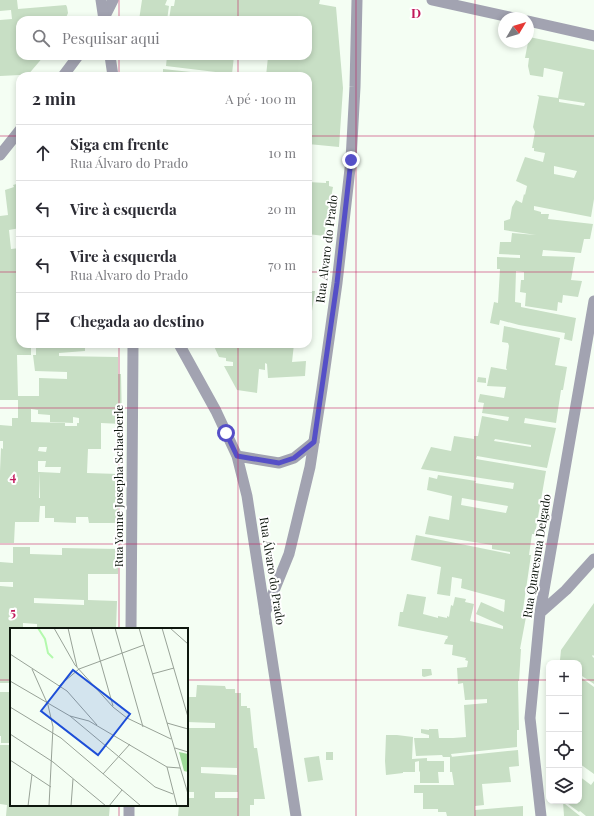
<!DOCTYPE html>
<html lang="pt">
<meta charset="utf-8">
<style>
body{margin:0;font-family:"Playfair Display",serif;background:#f7f7f7;color:#2b2b33}
.controls{position:absolute;right:12px;bottom:12px;display:grid;overflow:hidden;border-radius:8px;box-shadow:0 2px 6px #0003}
.controls button{width:36px;height:36px;display:grid;place-items:center;padding:0;border:0;border-bottom:1px solid #e1e1e2;background:#fff;color:#2b2b33;font:20px sans-serif}
.compass{position:absolute;left:498px;top:12px;width:36px;height:36px;border-radius:50%;background:#fff;box-shadow:0 2px 6px #0003;rotate:52deg}
.stop{position:absolute;width:12px;height:12px;margin:-9px;border:3px solid #554fc7;border-radius:50%;background:#fff}
.stop.end{background:#554fc7;border-color:#fff;box-shadow:0 1px 4px #0008}
.list{margin:0;padding:0;list-style:none}
h2{display:flex;justify-content:space-between;align-items:center;height:52px;margin:0;padding:0 16px;font-size:17px}
h2 small{font-size:13px;font-weight:400;color:#7c7c81}
.list li{display:grid;grid-template-columns:26px 1fr auto;gap:12px;align-items:center;box-sizing:border-box;height:56px;padding:0 16px;border-top:1px solid #e1e1e2}
.list b{display:block;font-size:15px;white-space:nowrap}
.list p{margin:0;font-size:13px;white-space:nowrap;color:#7c7c81}
.list em{font-size:13px;font-style:normal;color:#7c7c81}
.icon{flex:none;width:22px;height:22px;fill:none;stroke:currentColor;stroke-width:2;stroke-linecap:round;stroke-linejoin:round}
.map{position:relative;flex:none;width:594px;height:816px;overflow:hidden}
.search{position:absolute;background:#fff;box-shadow:0 2px 6px #0003;left:16px;top:16px;width:296px;height:44px;display:flex;align-items:center;gap:10px;box-sizing:border-box;padding:0 14px;border-radius:12px;color:#7c7c81;font-size:15px}
.panel{position:absolute;background:#fff;box-shadow:0 2px 6px #0003;left:16px;top:72px;width:296px;height:276px;border-radius:12px}
.map>svg:first-child{display:block}
</style>
<div class="map">
<svg width="594" height="816" viewBox="0 0 594 816">
<rect width="100%" height="100%" fill="#f4fef3"/>
<!-- building -->
<path fill="#c8dfc5" fill-rule="evenodd" d="M0,0H17L18,9L66,5L67,7L68,13L65,20H20V56H44L27,76H20V75L0,76V20L12,19L11,10L0,11Z
M142,0H167L165,5L169,6L167,20H139Z
M175,0H320L319,4L336,7L343,88L339,147L308,144V76H266L268,57L281,59L282,56H308V20H252L240,18L239,20H169L171,6H174Z
M529,37L594,50V199L591,217L534,206V210L541,212V214H549L548,219L593,224L590,239H584L581,253L543,250L542,256L575,257L571,280L582,281L578,297L563,295L562,303L558,302L557,311L525,306L526,293L520,292L521,280H524V272L516,271L515,302L521,303V307L576,318L572,341L564,339L565,333L519,325L500,320L499,325L490,323L494,302L498,303L500,269H497V257L520,258V255L499,254L500,242H511L512,233L536,235L504,230V221L510,219L512,207L516,200L522,203L524,194L525,195L527,186L516,181L525,157L543,162L545,153L534,151V148H532L535,132L533,127L539,97L537,95L558,98L563,72L545,68H544L543,77L530,75L528,66L529,58H525ZM559,99L585,103L584,106L559,102ZM554,166L577,171L574,178L554,174Z
M167,56H234L232,74L166,66Z
M163,69L219,75V76H163Z
M326,181H329V186L333,187L324,236L308,234V182L326,183Z
M20,183V228L9,230L11,249L20,248V321H16V330H20V344H31V355H17L18,396H39V378L67,379V372L35,371L33,355H36V344H85V351L59,353V356L118,357V374H121L122,424L101,423V449H88L87,473L119,474L118,523H89L88,517H76V523L54,522V518H45V506H40L39,522H15L14,543H0V471L1,448L3,449V441H0V425L12,426V418H18V400H0V216L8,215L5,190L14,187L13,185ZM31,409L38,410V414L50,415V422L73,423V417L79,418V423H77V426H65V423L31,422ZM39,447H47L46,452L38,451ZM38,461H46L45,467H61L60,473L40,472V498H39L40,472H38Z
M308,291H315L312,311H308Z
M504,326L560,338L555,365L567,367L563,390H561L556,423L525,418L524,423L556,428L547,468L477,456L476,459L546,471L535,534H532L529,555H531L522,616L526,617L520,649H521L519,681H518L519,730H517V747L451,754L452,757H443L442,755L416,756L414,738H429V735L421,733V729L429,730V729H438L439,738H453L466,737L464,705L487,703V699L465,700L463,683L458,684L457,668L467,667L468,661L465,660L466,658L452,655L453,645L444,644L446,639H447L448,636L398,626L400,612H403L407,594L426,597L423,614L438,618V616L447,618V616L449,617L451,605L453,606L455,597L466,599L465,602L474,604L470,621L503,629V626L476,614L481,602L504,612L505,600L461,588L462,579L452,577L450,596L437,594L441,567L411,560L416,535L510,554V552L492,549V545L425,534L429,516L449,520L452,496L427,490L429,477L437,479L438,475L476,481L475,483L513,489L514,483L421,469L431,447L451,451L454,436L474,439V436H478L482,416L508,421L509,417L482,413L484,403L478,402L480,394L504,398L506,387L487,386L491,367L507,370L506,368L509,346L508,343L502,342ZM495,439L531,445V447L494,441ZM462,498L508,506L506,513L461,505Z
M213,344H294L292,362L306,361L305,376L268,378L267,364L265,363V370L259,369L257,393L237,390L224,366H233V362L226,361V358L219,357Z
M478,377L486,378V383L477,382Z
M13,547H30V554L62,555V548L119,549L118,574H88V600L117,601L116,629H37V624L23,623V629H11L10,683H0V586L13,587V582H0V562L13,563ZM34,598L84,600V605L34,603Z
M594,603V656L593,655L592,656L594,658V684L579,674V663H564L560,660L561,650Z
M422,669H431L432,675L424,677L422,676Z
M579,676L594,687V774L580,764L579,766Z
M197,685L225,686L226,689H235V693H241V706H247V708H250L254,748H257L265,799H254V805H250V816H178L179,805H187V798H194V792H187V728H215V723L187,722V697H196ZM201,767L237,768V775L201,773ZM215,792H238V798H215Z
M0,692H10L11,699V805H110L109,816H6L7,805L0,804V745H9V743H1V736H0Z
M386,735H397L413,737L412,759L427,758V761H444V772H438L439,783H420V771L419,772V761L415,762V772H403V773L386,775L385,761Z
M518,750L519,766L509,767L511,782L482,784L484,805L475,806V810L523,806V816H447L446,812H438V809H423V793H414V785H454L452,772H450V757Z
M326,752H333V760H326Z
M319,756L323,780L308,782L304,758Z
M579,776L591,785L594,781V816H586L580,811L579,812L564,801H579Z
M563,802L565,804L580,816H564Z"/>
<g fill="none" stroke-linecap="round" stroke-linejoin="round">
<!-- minor -->
<path stroke="#a2a3b1" stroke-width="11" d="M432,0L514,18
M103,20L113,0
M528,21L594,36
M63,76L78,56
M0,155L20,130
M265,613L289,554L310,467L322,389L337,283L351,160L355,87L357,0
M540,613L566,590L594,559
M131,629L133,344
M129,816V805
M541,816L530,718L540,613L594,301"/>
<!-- tertiary -->
<path stroke="#a2a3b1" stroke-width="11" d="M101,0L104,20
M110,56L113,76
M179,344L216,411L237,456L247,496L296,816
M237,456L279,463L294,458L314,442"/>
</g>
<g fill="none" stroke-linecap="round" stroke-linejoin="round">
<!-- route -->
<path stroke="#554fc7" stroke-width="5" d="M226,433L237,456L279,463L294,458L314,442L337,283L351,160"/>
</g>
<!-- grid -->
<path fill="none" stroke="#c2185b" stroke-width="1" stroke-opacity="0.55" d="M119,0V20M238,0V20M356,0V816M475,0V816M119,56V76M238,56V76M0,136H20M308,136H594M0,272H20M308,272H594M119,344V629M238,344V816M0,408H594M0,544H594M0,680H11M187,680H549M579,680H594M119,805V816"/>
<g text-anchor="middle" stroke-width="4" stroke-linejoin="round" paint-order="stroke">
<!-- street labels -->
<g font-size="12" fill="#0e170e" stroke="#fff">
<text transform="translate(327 249) rotate(-83)" y="4">Rua Alvaro do Prado</text>
<text transform="translate(119 486) rotate(-90)" y="4">Rua Yonne Josepha Schaeberle</text>
<text transform="translate(537 556) rotate(-81)" y="4">Rua Quaresma Delgado</text>
<text transform="translate(272 571) rotate(81)" y="4">Rua Álvaro do Prado</text>
</g>
</g>
<!-- overview -->
<g transform="translate(10 628)">
<rect width="178" height="178" fill="#f4fef3"/>
<path d="M169,124L178,126V144L174,143Z" fill="#9cd997"/>
<path fill="none" stroke="#b3f9ad" stroke-width="2" d="M28,0L35,11L38,25L43,30"/>
<path fill="none" stroke="#98a297" stroke-width="1" d="M44,0L65,37L103,79L117,90L161,111M58,0L67,39M81,0L103,78M105,0L133,99M129,0L178,166M152,0L178,89M160,0L178,16M0,26L57,63L87,97M22,41L38,77L43,99L39,178M142,46L164,40M0,53L60,88L145,159L163,166M49,58L69,41L134,17M0,79L51,110L131,178M60,88L79,93L157,139L170,140M157,95L178,101M0,106L43,134L96,178M165,120L178,124M0,132L41,159M157,139L167,178M93,146L120,116M18,178L22,146M61,178L63,151M99,178L112,162"/>
<path fill="#1d4ed8" fill-opacity="0.15" stroke="#1d4ed8" stroke-width="2" d="M63,42L120,86L88,127L31,83Z"/>
<rect width="178" height="178" fill="none" stroke="#0e170e" stroke-width="2"/>
</g>
<g font-size="13" text-anchor="middle" font-weight="bold" fill="#c2185b" stroke="#fff" stroke-width="4" stroke-linejoin="round" paint-order="stroke">
<text x="416" y="18">D</text>
<text x="13" y="481">4</text>
<text x="13" y="617">5</text>
</g>
</svg>
<div class="controls">
<button>+</button>
<button>−</button>
<button><svg class="icon" aria-label="locate" viewBox="0 0 24 24"><circle cx="12" cy="12" r="6"/><path d="M12 2v4M12 18v4M2 12h4M18 12h4"/></svg></button>
<button><svg class="icon" aria-label="layers" viewBox="0 0 24 24"><path d="M12 4l9 5-9 5-9-5zM3 14l9 5 9-5"/></svg></button>
</div>
<svg class="compass" viewBox="-18 -18 36 36"><path d="M0-13l5 13h-10z" fill="#e53935"/><path d="M0 13l5-13h-10z" fill="#7c7c81"/></svg>
<div class="stop" style="left:226px;top:433px"></div>
<div class="stop end" style="left:351px;top:160px"></div>
<div class="search"><svg class="icon" aria-label="search" viewBox="0 0 24 24"><circle cx="10" cy="10" r="6"/><path d="M15 15l6 6"/></svg>Pesquisar aqui</div>
<section class="panel">
<h2>2 min<small>A pé · 100 m</small></h2>
<ul class="list">
<li><svg class="icon" aria-label="ahead" viewBox="0 0 24 24"><path d="M12 20V5M6 11l6-6 6 6"/></svg><div><b>Siga em frente</b><p>Rua Álvaro do Prado</p></div><em>10 m</em></li>
<li><svg class="icon" aria-label="left" viewBox="0 0 24 24"><path d="M17 20v-9H6M10 6l-5 5 5 5"/></svg><div><b>Vire à esquerda</b></div><em>20 m</em></li>
<li><svg class="icon" aria-label="left" viewBox="0 0 24 24"><path d="M17 20v-9H6M10 6l-5 5 5 5"/></svg><div><b>Vire à esquerda</b><p>Rua Alvaro do Prado</p></div><em>70 m</em></li>
<li><svg class="icon" aria-label="arrive" viewBox="0 0 24 24"><path d="M6 21V4h12l-3 4 3 4H6"/></svg><div><b>Chegada ao destino</b></div></li>
</ul>
</section>
</div>
